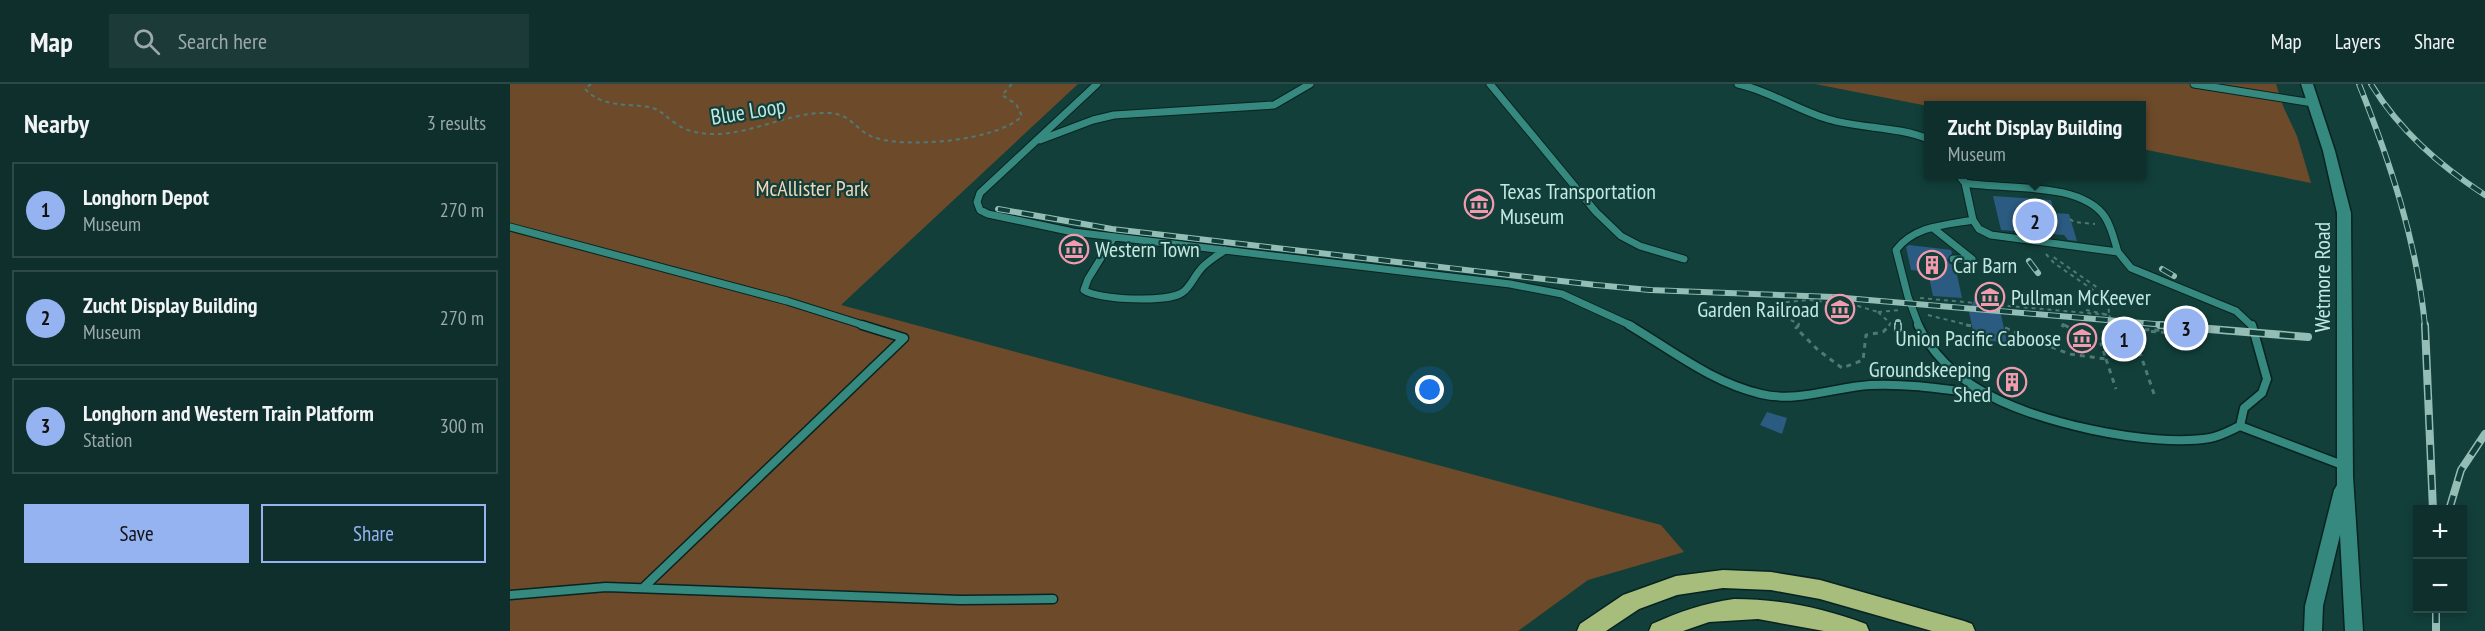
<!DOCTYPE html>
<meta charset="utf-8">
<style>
body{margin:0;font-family:"PT Sans Narrow",sans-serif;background:#1c3b38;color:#f1f3f6}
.controls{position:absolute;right:18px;bottom:18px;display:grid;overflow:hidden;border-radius:0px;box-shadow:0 3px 9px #0003}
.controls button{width:54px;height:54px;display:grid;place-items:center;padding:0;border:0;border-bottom:2px solid #2e4a48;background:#0e2f2c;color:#f1f3f6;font:30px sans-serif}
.you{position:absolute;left:920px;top:306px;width:21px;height:21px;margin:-15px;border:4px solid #fff;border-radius:50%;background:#1a73e8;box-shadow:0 0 0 9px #1a73e833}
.badge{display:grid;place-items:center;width:39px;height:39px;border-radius:50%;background:#95b2f1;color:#111;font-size:20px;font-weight:700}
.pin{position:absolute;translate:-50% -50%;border:3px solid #fff;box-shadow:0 2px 6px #0006}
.popup{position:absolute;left:1414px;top:17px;width:222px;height:78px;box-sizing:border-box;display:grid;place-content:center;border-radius:0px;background:#0e2f2c;filter:drop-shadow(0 2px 4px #0005);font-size:20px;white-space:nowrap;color:#9ba9a9}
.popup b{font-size:22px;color:#f1f3f6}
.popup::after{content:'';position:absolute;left:50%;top:100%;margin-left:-12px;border:12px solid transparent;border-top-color:#0e2f2c}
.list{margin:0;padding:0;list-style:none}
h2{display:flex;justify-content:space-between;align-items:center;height:78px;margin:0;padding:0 24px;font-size:26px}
h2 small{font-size:20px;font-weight:400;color:#9ba9a9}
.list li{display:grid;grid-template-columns:39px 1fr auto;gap:18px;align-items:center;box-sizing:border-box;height:96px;margin:0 12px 12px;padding:0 12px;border:2px solid #2e4a48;border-radius:0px}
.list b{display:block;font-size:22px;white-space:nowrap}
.list p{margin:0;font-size:20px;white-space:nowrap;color:#9ba9a9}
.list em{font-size:20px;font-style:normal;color:#9ba9a9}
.actions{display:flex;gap:12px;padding:18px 24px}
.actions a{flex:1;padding:14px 0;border:2px solid #95b2f1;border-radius:0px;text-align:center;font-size:21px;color:#95b2f1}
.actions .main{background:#95b2f1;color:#111}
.icon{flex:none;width:33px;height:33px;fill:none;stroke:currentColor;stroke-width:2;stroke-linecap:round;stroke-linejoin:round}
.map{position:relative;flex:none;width:1975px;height:547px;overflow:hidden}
header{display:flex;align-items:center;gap:36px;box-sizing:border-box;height:84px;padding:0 30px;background:#0e2f2c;border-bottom:2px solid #2e4a48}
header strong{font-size:28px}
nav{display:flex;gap:33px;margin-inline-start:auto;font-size:21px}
.search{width:420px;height:54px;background:#1c3b38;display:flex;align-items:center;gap:15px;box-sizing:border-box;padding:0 21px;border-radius:0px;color:#9ba9a9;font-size:22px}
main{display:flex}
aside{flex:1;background:#0e2f2c}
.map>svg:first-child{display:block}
</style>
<header>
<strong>Map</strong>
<div class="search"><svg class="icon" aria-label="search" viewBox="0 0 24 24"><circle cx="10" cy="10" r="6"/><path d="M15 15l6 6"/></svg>Search here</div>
<nav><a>Map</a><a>Layers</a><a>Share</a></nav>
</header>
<main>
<aside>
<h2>Nearby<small>3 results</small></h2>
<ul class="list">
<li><span class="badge">1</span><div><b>Longhorn Depot</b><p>Museum</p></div><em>270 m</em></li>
<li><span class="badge">2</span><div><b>Zucht Display Building</b><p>Museum</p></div><em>270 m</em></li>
<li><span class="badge">3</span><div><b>Longhorn and Western Train Platform</b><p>Station</p></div><em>300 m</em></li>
</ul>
<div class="actions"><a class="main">Save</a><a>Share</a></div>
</aside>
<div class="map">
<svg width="1975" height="547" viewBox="0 0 1975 547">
<rect width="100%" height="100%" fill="#123f3a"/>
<!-- green -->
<path fill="#6d4b2a" d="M0,0H568L331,221L1151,441L1174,468L1078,496L1008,547H0Z
M1305,0H1766L1773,22L1787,52L1801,99L1632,65L1631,21L1418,22Z"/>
<!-- building -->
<path fill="#2b5b81" d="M1483,112L1541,116L1545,129L1559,130L1567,157L1558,156L1554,151L1491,146Z
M1399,161L1441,166L1442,170L1437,176L1440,180L1445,181L1452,214L1423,212L1418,188L1401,186L1396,163Z
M1466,211L1486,212L1484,221L1489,222L1497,258L1465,256L1459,228Z
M1257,328L1277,334L1272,350L1250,341Z"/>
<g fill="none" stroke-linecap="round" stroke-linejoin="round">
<!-- service-far1 casing -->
<g stroke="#082320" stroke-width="9">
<path id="service-far1" d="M587,0L470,109L467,118L470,126L478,130L563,148L1000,200L1052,210L1122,242
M980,0L1086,128L1111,152L1130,162L1174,175
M1228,0C1260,7 1287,26 1318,35C1351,45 1387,42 1418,55
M1684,0L1803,19
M530,56L583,36L604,31L764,21L800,0
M1448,90L1455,99L1463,136
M1455,99C1494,106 1571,97 1595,133C1602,144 1604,156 1608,168
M0,143L277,217L356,242
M1423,144L1462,175H1443
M604,153L578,195L574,206C587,216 660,219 673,208C680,203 684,193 690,186C696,178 707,172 715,166
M1409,242L1398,213L1386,166C1404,142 1435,141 1463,136L1469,145L1481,151L1608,168L1621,184L1726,227L1742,242"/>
</g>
<!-- service casing -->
<g stroke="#082320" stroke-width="11">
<path id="service" d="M1119,241C1163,267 1201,298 1251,310C1287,319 1325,303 1360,301C1400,299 1439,306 1478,311
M1408,241C1421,268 1444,291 1470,306C1521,338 1641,364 1700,354C1711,352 1721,346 1730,342L1734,324L1752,309L1757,295L1742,241
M1730,342L1835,382
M133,504L394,254L352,241
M0,511L96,503L450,516L543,515"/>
</g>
<!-- secondary casing -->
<g stroke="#082320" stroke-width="3">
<path id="secondary" d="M1791,0H1803L1825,67L1841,129L1843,392L1853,547H1835L1830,451L1813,522L1812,547H1794L1795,522L1824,406L1827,401V129L1813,67Z"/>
</g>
<!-- motorway casing -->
<g stroke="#082320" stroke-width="3">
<path id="motorway" d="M1213,486L1261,488L1310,496L1454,537L1462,540L1465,547H1422L1310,515L1261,506L1213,504L1167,511L1129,525L1096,547H1067L1070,540L1113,511L1166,492Z
M1224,515C1269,515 1313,524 1356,540L1359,547H1314L1248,535L1199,538L1173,547H1139L1142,540C1169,528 1194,519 1224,515Z"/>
</g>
<!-- path-far1 -->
<path stroke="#4f7974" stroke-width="2" stroke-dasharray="4 4" stroke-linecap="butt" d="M81,0L75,5C93,24 115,19 139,23C150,25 156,33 165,39C175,47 188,49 199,50C240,52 279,27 320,29C343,31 345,46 363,53C395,65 488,57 512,32L506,20L492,11L502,0
M1560,135L1564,138L1585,140
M1536,170L1544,179L1599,217
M1410,214L1599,231L1598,211L1542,172
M1576,226L1599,231L1604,242
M1368,228L1380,239L1379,242
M1368,228L1390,226
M1418,231L1462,242
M1287,242L1289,240L1268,230L1264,223L1267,219L1299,216L1348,222L1368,228
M1552,242L1553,240L1557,242"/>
<!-- path -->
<path stroke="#4f7974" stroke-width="3" stroke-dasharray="5 5" stroke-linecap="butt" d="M1289,241L1286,244L1308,266L1332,284L1353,276L1356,251L1373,248L1380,241
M1456,241L1462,242
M1554,241L1574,250L1595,253
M1603,241L1605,245
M1552,243L1553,241
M1495,244L1559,270L1596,275L1591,260H1597
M1621,246L1676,250
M1596,275L1606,305
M1644,310L1628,263L1597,260L1592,244L1669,247"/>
<!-- service-far1 -->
<use href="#service-far1" stroke="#35897f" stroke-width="7"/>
<!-- service -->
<use href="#service" stroke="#35897f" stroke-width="8"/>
<!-- secondary -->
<use href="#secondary" fill="#35897f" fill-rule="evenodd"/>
<!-- motorway -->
<use href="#motorway" fill="#a6bd7c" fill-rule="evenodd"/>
<!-- rail-far1 casing -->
<g stroke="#94bdb6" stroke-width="6">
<path id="rail-far1" d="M1849,0C1880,78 1907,158 1915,242
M1861,0C1890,47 1929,81 1975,111
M488,125L602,145L1086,201L1140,206L1323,213L1668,242
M1519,177L1528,189
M1652,185L1664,192
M1388,238V242"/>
</g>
<!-- rail casing -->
<g stroke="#94bdb6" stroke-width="8">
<path id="rail" d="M1388,241V245
M1650,241L1798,253
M1915,241L1923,426
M1939,426L1951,386L1975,350
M1926,524V547"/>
</g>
<!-- rail-far1 -->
<use href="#rail-far1" stroke="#123f3a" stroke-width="4" stroke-dasharray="12" stroke-linecap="butt"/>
<!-- rail -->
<use href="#rail" stroke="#123f3a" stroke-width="5" stroke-dasharray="15" stroke-linecap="butt"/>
</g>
<!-- icons -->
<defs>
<g id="museum-ring" transform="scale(1.5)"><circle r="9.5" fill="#123f3a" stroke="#f29aae" stroke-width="1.5"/><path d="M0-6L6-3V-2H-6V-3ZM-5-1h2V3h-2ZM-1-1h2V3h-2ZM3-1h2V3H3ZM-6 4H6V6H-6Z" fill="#f29aae"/></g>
<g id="building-ring" transform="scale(1.5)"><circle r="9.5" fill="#123f3a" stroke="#f29aae" stroke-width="1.5"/><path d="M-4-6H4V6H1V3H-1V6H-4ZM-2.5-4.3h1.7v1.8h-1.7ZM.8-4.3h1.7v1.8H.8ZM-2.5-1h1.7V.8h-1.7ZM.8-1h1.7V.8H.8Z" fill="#f29aae"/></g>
</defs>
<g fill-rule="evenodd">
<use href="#museum-ring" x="969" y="120"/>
<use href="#museum-ring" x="564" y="165"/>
<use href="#building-ring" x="1422" y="181"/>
<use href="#museum-ring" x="1480" y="213"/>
<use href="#museum-ring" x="1330" y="225"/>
<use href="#museum-ring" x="1572" y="254"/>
<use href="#building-ring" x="1502" y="298"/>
</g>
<g text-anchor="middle" stroke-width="4.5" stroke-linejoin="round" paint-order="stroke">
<!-- street labels -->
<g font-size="22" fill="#c1e8e1" stroke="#123f3a">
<text transform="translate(238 27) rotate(-9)" y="8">Blue Loop</text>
<text transform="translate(1812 193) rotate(-90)" y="8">Wetmore Road</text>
</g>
<!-- park labels -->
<g font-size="22" fill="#f5d6b8" stroke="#123f3a">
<text x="302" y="112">McAllister Park</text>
</g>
<!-- poi labels -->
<g font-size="22" fill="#c1e8e1" stroke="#123f3a" text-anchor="start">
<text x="990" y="115">Texas Transportation<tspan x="990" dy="25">Museum</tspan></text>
<text x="585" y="173">Western Town</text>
<text x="1443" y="189">Car Barn</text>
<text x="1501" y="221">Pullman McKeever</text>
<text x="1309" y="233" text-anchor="end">Garden Railroad</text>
<text x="1551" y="262" text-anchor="end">Union Pacific Caboose</text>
<text x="1481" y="293" text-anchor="end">Groundskeeping<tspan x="1481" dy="25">Shed</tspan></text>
</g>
</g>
</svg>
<div class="controls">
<button>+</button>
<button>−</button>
</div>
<div class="you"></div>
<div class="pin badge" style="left:1614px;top:255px">1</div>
<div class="pin badge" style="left:1525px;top:137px">2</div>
<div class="popup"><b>Zucht Display Building</b>Museum</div>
<div class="pin badge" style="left:1676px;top:244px">3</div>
</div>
</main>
